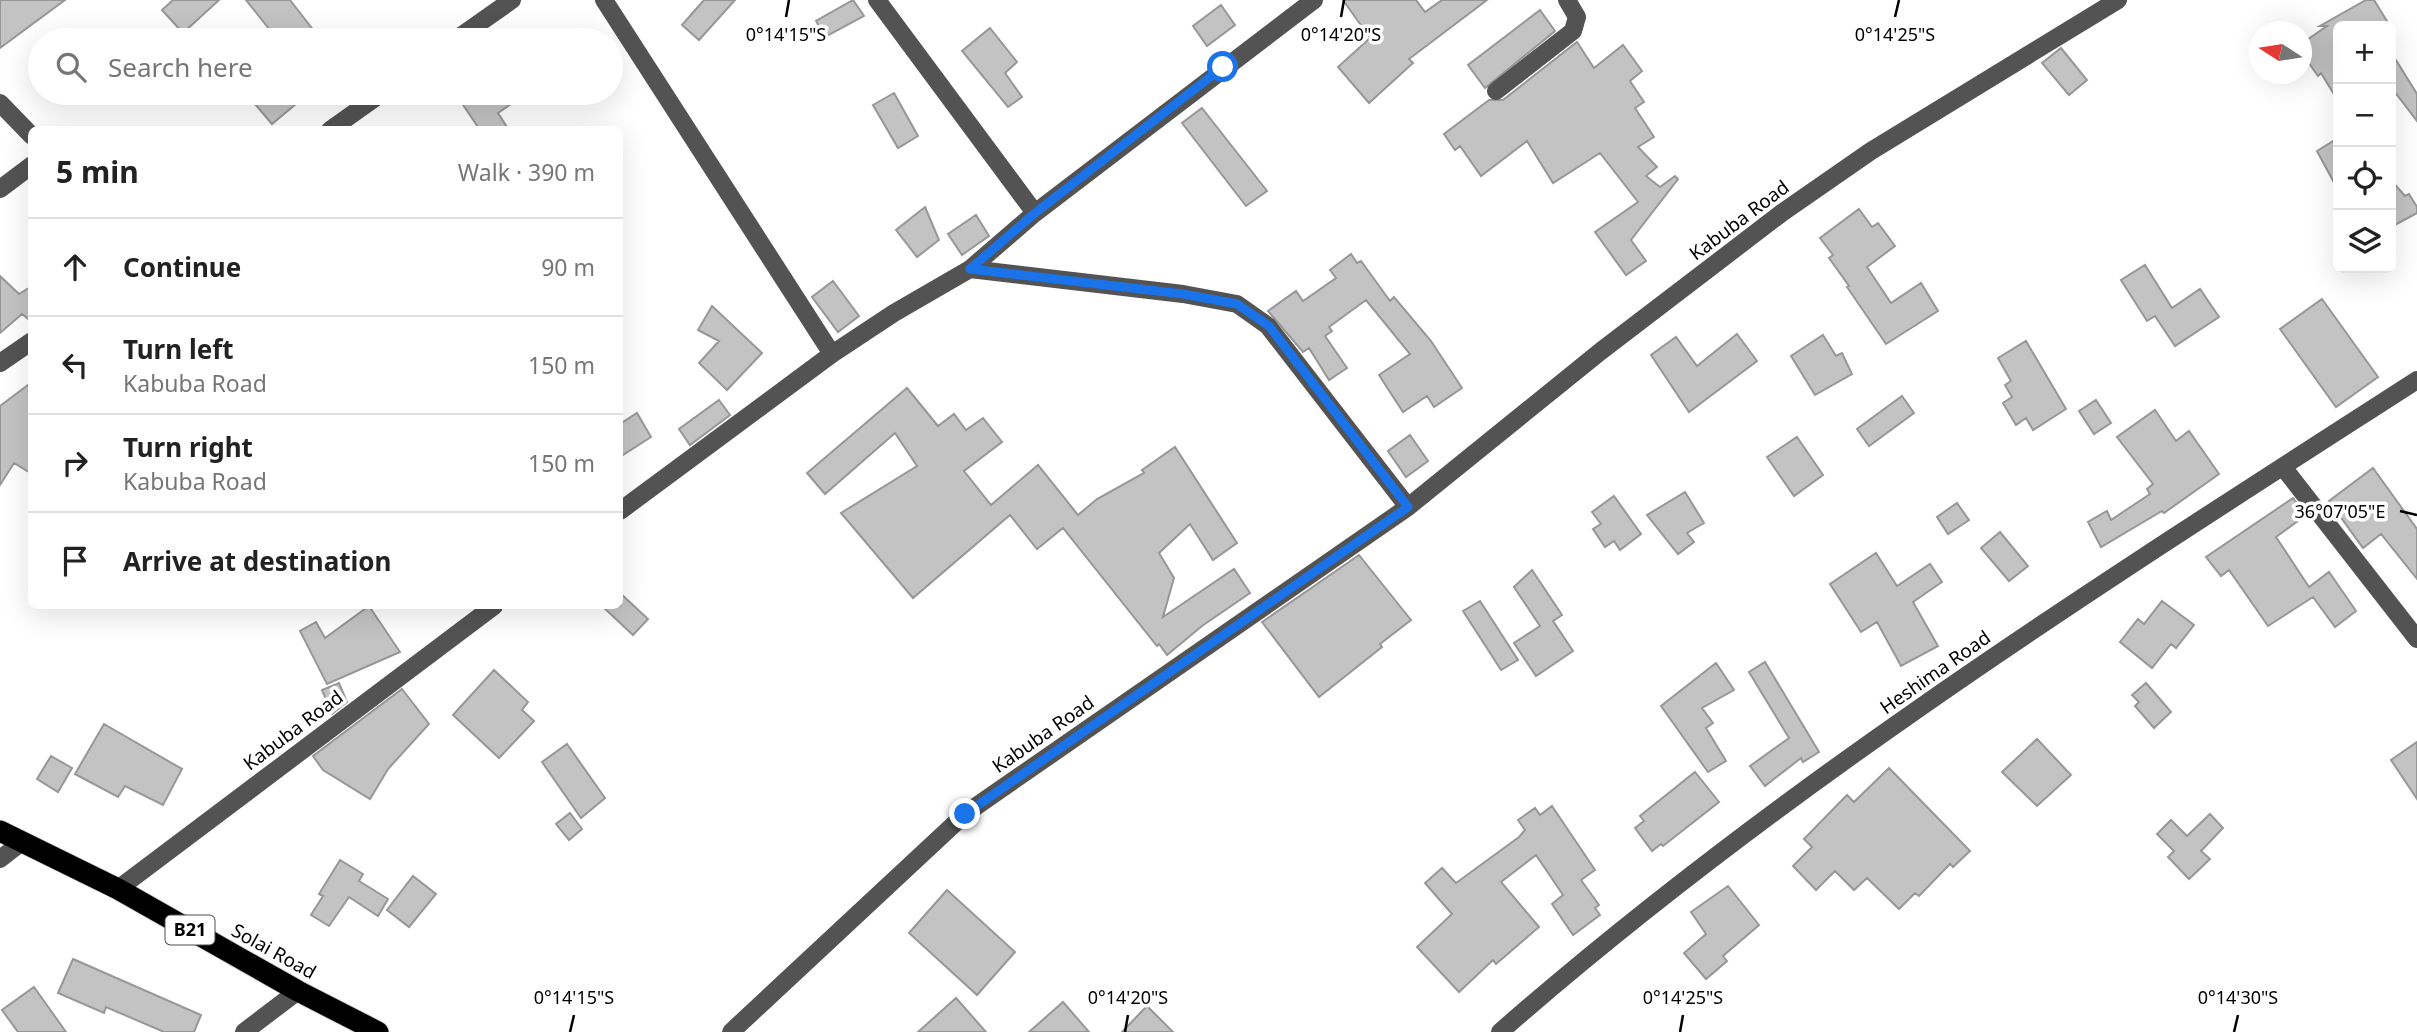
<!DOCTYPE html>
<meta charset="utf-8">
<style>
body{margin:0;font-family:"Noto Sans",sans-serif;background:#f6f6f6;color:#222}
.controls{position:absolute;right:21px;top:21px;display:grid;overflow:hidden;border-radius:10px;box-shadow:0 7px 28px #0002}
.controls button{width:63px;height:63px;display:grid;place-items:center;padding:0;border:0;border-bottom:2px solid #e0e0e0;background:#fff;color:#222;font:35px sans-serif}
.compass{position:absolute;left:2249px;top:21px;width:63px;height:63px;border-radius:50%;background:#fff;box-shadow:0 7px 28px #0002;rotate:282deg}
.stop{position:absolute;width:21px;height:21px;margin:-16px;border:5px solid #1a73e8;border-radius:50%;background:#fff}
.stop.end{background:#1a73e8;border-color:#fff;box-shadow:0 2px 7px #0008}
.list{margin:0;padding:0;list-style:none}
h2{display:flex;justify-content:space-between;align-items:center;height:91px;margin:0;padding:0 28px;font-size:30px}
h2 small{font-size:23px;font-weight:400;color:#767676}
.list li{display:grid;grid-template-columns:46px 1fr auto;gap:21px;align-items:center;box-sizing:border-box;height:98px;padding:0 28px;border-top:2px solid #e0e0e0}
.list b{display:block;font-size:26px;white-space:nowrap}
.list p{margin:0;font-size:23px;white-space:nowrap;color:#767676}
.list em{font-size:23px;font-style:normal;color:#767676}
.icon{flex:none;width:38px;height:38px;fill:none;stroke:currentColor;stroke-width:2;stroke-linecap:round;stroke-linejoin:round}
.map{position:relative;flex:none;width:2417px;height:1032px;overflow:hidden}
.search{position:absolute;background:#fff;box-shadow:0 7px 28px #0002;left:28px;top:28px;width:595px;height:77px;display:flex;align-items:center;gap:18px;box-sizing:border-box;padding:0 24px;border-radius:38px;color:#767676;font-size:26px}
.panel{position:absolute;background:#fff;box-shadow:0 7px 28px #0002;left:28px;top:126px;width:595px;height:483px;border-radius:10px}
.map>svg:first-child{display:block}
</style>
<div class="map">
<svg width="2417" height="1032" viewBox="0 0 2417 1032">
<rect width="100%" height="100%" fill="#fff"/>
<!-- building -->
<path fill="#c3c3c3" stroke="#979797" stroke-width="2" d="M0,0H65L0,48Z
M173,0H219L183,33L162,10Z
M246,0H290L321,40H278Z
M704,0H735L699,40L682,25Z
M853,0L864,16L825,37L816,21Z
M1343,0H1416L1425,12L1442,0H1487L1409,59L1413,63L1369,103L1338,67L1370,38Z
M2366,0H2374L2390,26H2338V101L2321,73L2318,76L2301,52V44L2327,26H2320Z
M1221,5L1235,25L1207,46L1193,26Z
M1540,10L1555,31L1485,88L1468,65Z
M990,28L1017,62L1005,73L1022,97L1008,107L962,51Z
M1577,42L1594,68L1623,45L1642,71L1630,81L1644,102L1635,108L1654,137L1638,147L1657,167L1646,176L1660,187L1675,176L1678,179L1631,240L1646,261L1626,275L1595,232L1638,202L1600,153L1553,183L1527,141L1481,176L1460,146L1455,150L1444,134L1489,100H1503Z
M2061,48L2087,80L2069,95L2042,63Z
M2391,52L2417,94V121L2391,87Z
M266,93H309L272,124L254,103Z
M455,93H527L498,113L509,130H480Z
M894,93L918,136L898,148L873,105Z
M1202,108L1267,191L1246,206L1182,123Z
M2338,138V190L2317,151Z
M2391,180L2405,196L2409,194L2417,207V213L2391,227Z
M925,207L939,240L917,257L896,230Z
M1859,209L1872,227L1878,223L1895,246L1867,267L1891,303L1921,283L1938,311L1886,344L1847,287L1849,286L1829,258L1833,255L1820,238Z
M976,215L989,236L962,255L948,234Z
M1351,254L1357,263L1361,261L1390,301L1394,297L1431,341L1462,388L1434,407L1427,396L1403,412L1379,375L1410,354L1366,300L1329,327L1332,331L1325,336L1347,368L1329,380L1309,348L1303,352L1268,311L1296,291L1303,301L1336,278L1330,270Z
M2145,265L2172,308L2200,289L2219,317L2175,346L2155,316L2147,321L2121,280Z
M0,276L19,294L32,286V322L22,314L0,333Z
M833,281L859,316L838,332L812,297Z
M2322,299L2378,377L2336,407L2280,329Z
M712,306L762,353L727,390L699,363L719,341L698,330Z
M1737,334L1757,361L1689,412L1651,355L1676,337L1697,366Z
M1823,335L1836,356L1842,353L1852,374L1815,395L1791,356Z
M2026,341L2066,409L2033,430L2026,418L2016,425L2003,403L2012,397L2005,385L2011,381L1998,358Z
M32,382V474L14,463L0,485V406Z
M907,388L938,426L954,414L966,430L983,418L1002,442L964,471L991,505L1038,465L1078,515L1097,499L1144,473L1142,470L1175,447L1237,543L1213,560L1190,524L1159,553L1174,578L1163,617L1234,569L1250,593L1202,626L1167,655L1159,644L1157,646L1063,528L1037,549L1010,515L913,598L841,513L917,466L895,433L825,494L807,473Z
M1902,396L1914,413L1869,446L1857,429Z
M719,400L730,415L690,445L679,429Z
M2096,400L2111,423L2094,434L2079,411Z
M2155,410L2176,441L2189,431L2219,474L2164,513L2162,511L2101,547L2088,522L2107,511L2111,520L2150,494L2147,489L2153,484L2117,437Z
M637,413L651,437L620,457V424Z
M1410,435L1428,461L1406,477L1388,451Z
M1797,437L1823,475L1794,496L1767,457Z
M2373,468L2417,529V579L2381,534L2363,548L2329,501Z
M1685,492L1704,523L1687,533L1694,542L1678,554L1647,515Z
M1614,496L1641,534L1620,550L1614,541L1605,547L1593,529L1601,524L1592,512Z
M2293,498L2306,515L2276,537L2309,587L2329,572L2356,611L2335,627L2313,597L2268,626L2229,570L2221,576L2206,557Z
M1957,503L1969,520L1948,534L1937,517Z
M2000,532L2028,566L2009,581L1981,548Z
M1876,553L1897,586L1930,564L1942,582L1913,602L1938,646L1901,666L1877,622L1861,632L1830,584Z
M1359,555L1411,620L1380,644L1382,647L1319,697L1262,622Z
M1532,570L1562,615L1553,621L1573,651L1536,676L1514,643L1540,626L1514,587Z
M620,593L648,619L633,635L602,606H620Z
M1480,601L1518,660L1501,670L1463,611Z
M2162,601L2194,625L2176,648L2171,644L2152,668L2120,642L2138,619L2144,624Z
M369,606L400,652L327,684L300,631L316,622L325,638Z
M1765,662L1819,752L1803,762L1801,758L1765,786L1750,766L1789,738L1749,672Z
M1716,663L1734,690L1702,708L1713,723L1706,728L1726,761L1708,772L1661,706Z
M494,670L528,702L522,710L534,721L499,758L453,715Z
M339,683L347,702L332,714L322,690Z
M2146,683L2171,712L2154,728L2135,706L2139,702L2132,695Z
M402,689L429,724L388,769L370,799L323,770L313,756Z
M104,724L182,769L163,805L125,786L118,797L75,774Z
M2037,739L2071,775L2037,806L2002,772Z
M2417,742V799L2391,760Z
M567,744L605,798L581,818L542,762Z
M51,756L72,768L58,792L37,779Z
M1889,768L1970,851L1953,867L1950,864L1919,896L1915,893L1899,909L1867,878L1854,890L1835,871L1816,890L1793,866L1812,847L1804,839L1847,795L1854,802Z
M1695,772L1719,802L1663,846L1661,844L1652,851L1635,828L1644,821L1640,816Z
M1552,806L1595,870L1581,880L1599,905L1595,908L1600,915L1573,935L1552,904L1563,895L1536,855L1501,882L1539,927L1496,964L1493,960L1459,992L1417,947L1452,914L1425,883L1442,868L1456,883L1519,837L1525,830L1518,820L1535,808L1540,815Z
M570,813L582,829L569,840L556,824Z
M2210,814L2223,828L2201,851L2210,859L2189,879L2168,857L2174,851L2157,834L2171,820L2187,836Z
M340,860L363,874L359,881L388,899L378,916L349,897L329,926L311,915L323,896L319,894Z
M413,876L436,894L409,927L387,910Z
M1728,886L1759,925L1723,956L1727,961L1706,979L1684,953L1706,934L1691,912Z
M947,890L1015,952L977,995L909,933Z
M73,959L201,1015L194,1032H164L106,1007L104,1013L58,993Z
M34,987L66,1032H18L2,1010Z
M956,998L986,1032H918Z
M1063,1002L1089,1032H1029Z
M1147,1006L1173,1032H1122Z"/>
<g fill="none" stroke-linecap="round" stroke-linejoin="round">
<!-- highway casing -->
<g stroke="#dbdbdb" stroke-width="23">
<path id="highway" d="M0,831L118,889L298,991L378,1032"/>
</g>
<!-- minor -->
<path stroke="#535353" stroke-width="18" d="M604,0L832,354
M877,0L1035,213
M455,40L512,0
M1496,91L1573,31L1577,17L1567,0
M0,103L32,136
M330,130L382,93
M0,189L32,165
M970,269L1183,294L1237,304L1268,326L1408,507
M0,363L32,341
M2283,467L2417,639
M620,511L832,354L894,313L970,269L1035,213L1314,0
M0,859L22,842
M118,889L494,606
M244,1032L298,991
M731,1032L965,814L1408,507L1601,351L1783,212L1871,151L2118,0
M1500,1032C1783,784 2102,583 2417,380"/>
<!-- highway -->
<use href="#highway" stroke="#000" stroke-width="21"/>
</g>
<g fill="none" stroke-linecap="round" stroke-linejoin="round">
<!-- route -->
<path stroke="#1a73e8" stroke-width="9" d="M965,814L1408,507L1269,326L1237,304L1183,294L970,269L1035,213L1223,67"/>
</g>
<!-- ticks -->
<path fill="none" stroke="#000" stroke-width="2.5" d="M786,17L789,0M1341,17L1344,0M1895,17L1899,0M2400,511L2417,515M570,1032L574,1015M1125,1032L1128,1015M1680,1032L1683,1015M2234,1032L2238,1015"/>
<g text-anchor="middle" stroke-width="7" stroke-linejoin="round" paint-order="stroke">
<!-- shield labels -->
<rect fill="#fff" stroke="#4c4c4c" stroke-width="2" x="165.5" y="915.5" width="49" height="29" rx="5"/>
<g font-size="18" font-weight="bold" fill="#000">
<text x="190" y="936">B21</text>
</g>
<!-- street labels -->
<g font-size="19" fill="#000" stroke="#fff">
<text transform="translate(1739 220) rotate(-37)" y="7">Kabuba Road</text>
<text transform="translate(1935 672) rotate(-35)" y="7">Heshima Road</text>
<text transform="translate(293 730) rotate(-37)" y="7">Kabuba Road</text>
<text transform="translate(1043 734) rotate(-35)" y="7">Kabuba Road</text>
<text transform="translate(274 951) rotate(29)" y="7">Solai Road</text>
</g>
</g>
<g font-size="18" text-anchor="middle" fill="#000" stroke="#fff" stroke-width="7" stroke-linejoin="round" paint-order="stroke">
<text x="786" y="41">0°14'15"S</text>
<text x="1341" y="41">0°14'20"S</text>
<text x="1895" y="41">0°14'25"S</text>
<text x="2340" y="518">36°07'05"E</text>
<text x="574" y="1004">0°14'15"S</text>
<text x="1128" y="1004">0°14'20"S</text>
<text x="1683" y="1004">0°14'25"S</text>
<text x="2238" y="1004">0°14'30"S</text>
</g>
</svg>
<div class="controls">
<button>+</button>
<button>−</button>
<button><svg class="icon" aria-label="locate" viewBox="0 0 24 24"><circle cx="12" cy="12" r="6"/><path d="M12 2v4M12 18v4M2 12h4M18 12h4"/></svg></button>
<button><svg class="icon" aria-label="layers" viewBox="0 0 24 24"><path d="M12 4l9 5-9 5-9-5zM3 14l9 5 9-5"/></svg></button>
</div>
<svg class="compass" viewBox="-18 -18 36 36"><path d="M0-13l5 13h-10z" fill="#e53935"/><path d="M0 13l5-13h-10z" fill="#767676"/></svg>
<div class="stop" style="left:1223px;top:67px"></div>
<div class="stop end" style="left:965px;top:814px"></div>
<div class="search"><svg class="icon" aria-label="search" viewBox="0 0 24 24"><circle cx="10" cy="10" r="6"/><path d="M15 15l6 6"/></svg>Search here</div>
<section class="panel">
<h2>5 min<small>Walk · 390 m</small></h2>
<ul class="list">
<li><svg class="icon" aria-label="ahead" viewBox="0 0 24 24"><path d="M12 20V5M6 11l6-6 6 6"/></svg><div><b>Continue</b></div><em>90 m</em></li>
<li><svg class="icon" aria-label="left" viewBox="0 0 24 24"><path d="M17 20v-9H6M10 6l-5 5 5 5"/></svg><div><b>Turn left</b><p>Kabuba Road</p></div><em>150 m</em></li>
<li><svg class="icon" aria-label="right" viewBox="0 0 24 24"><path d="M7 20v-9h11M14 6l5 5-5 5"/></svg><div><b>Turn right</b><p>Kabuba Road</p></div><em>150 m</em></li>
<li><svg class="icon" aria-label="arrive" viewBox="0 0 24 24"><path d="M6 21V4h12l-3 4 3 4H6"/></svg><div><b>Arrive at destination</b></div></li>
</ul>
</section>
</div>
